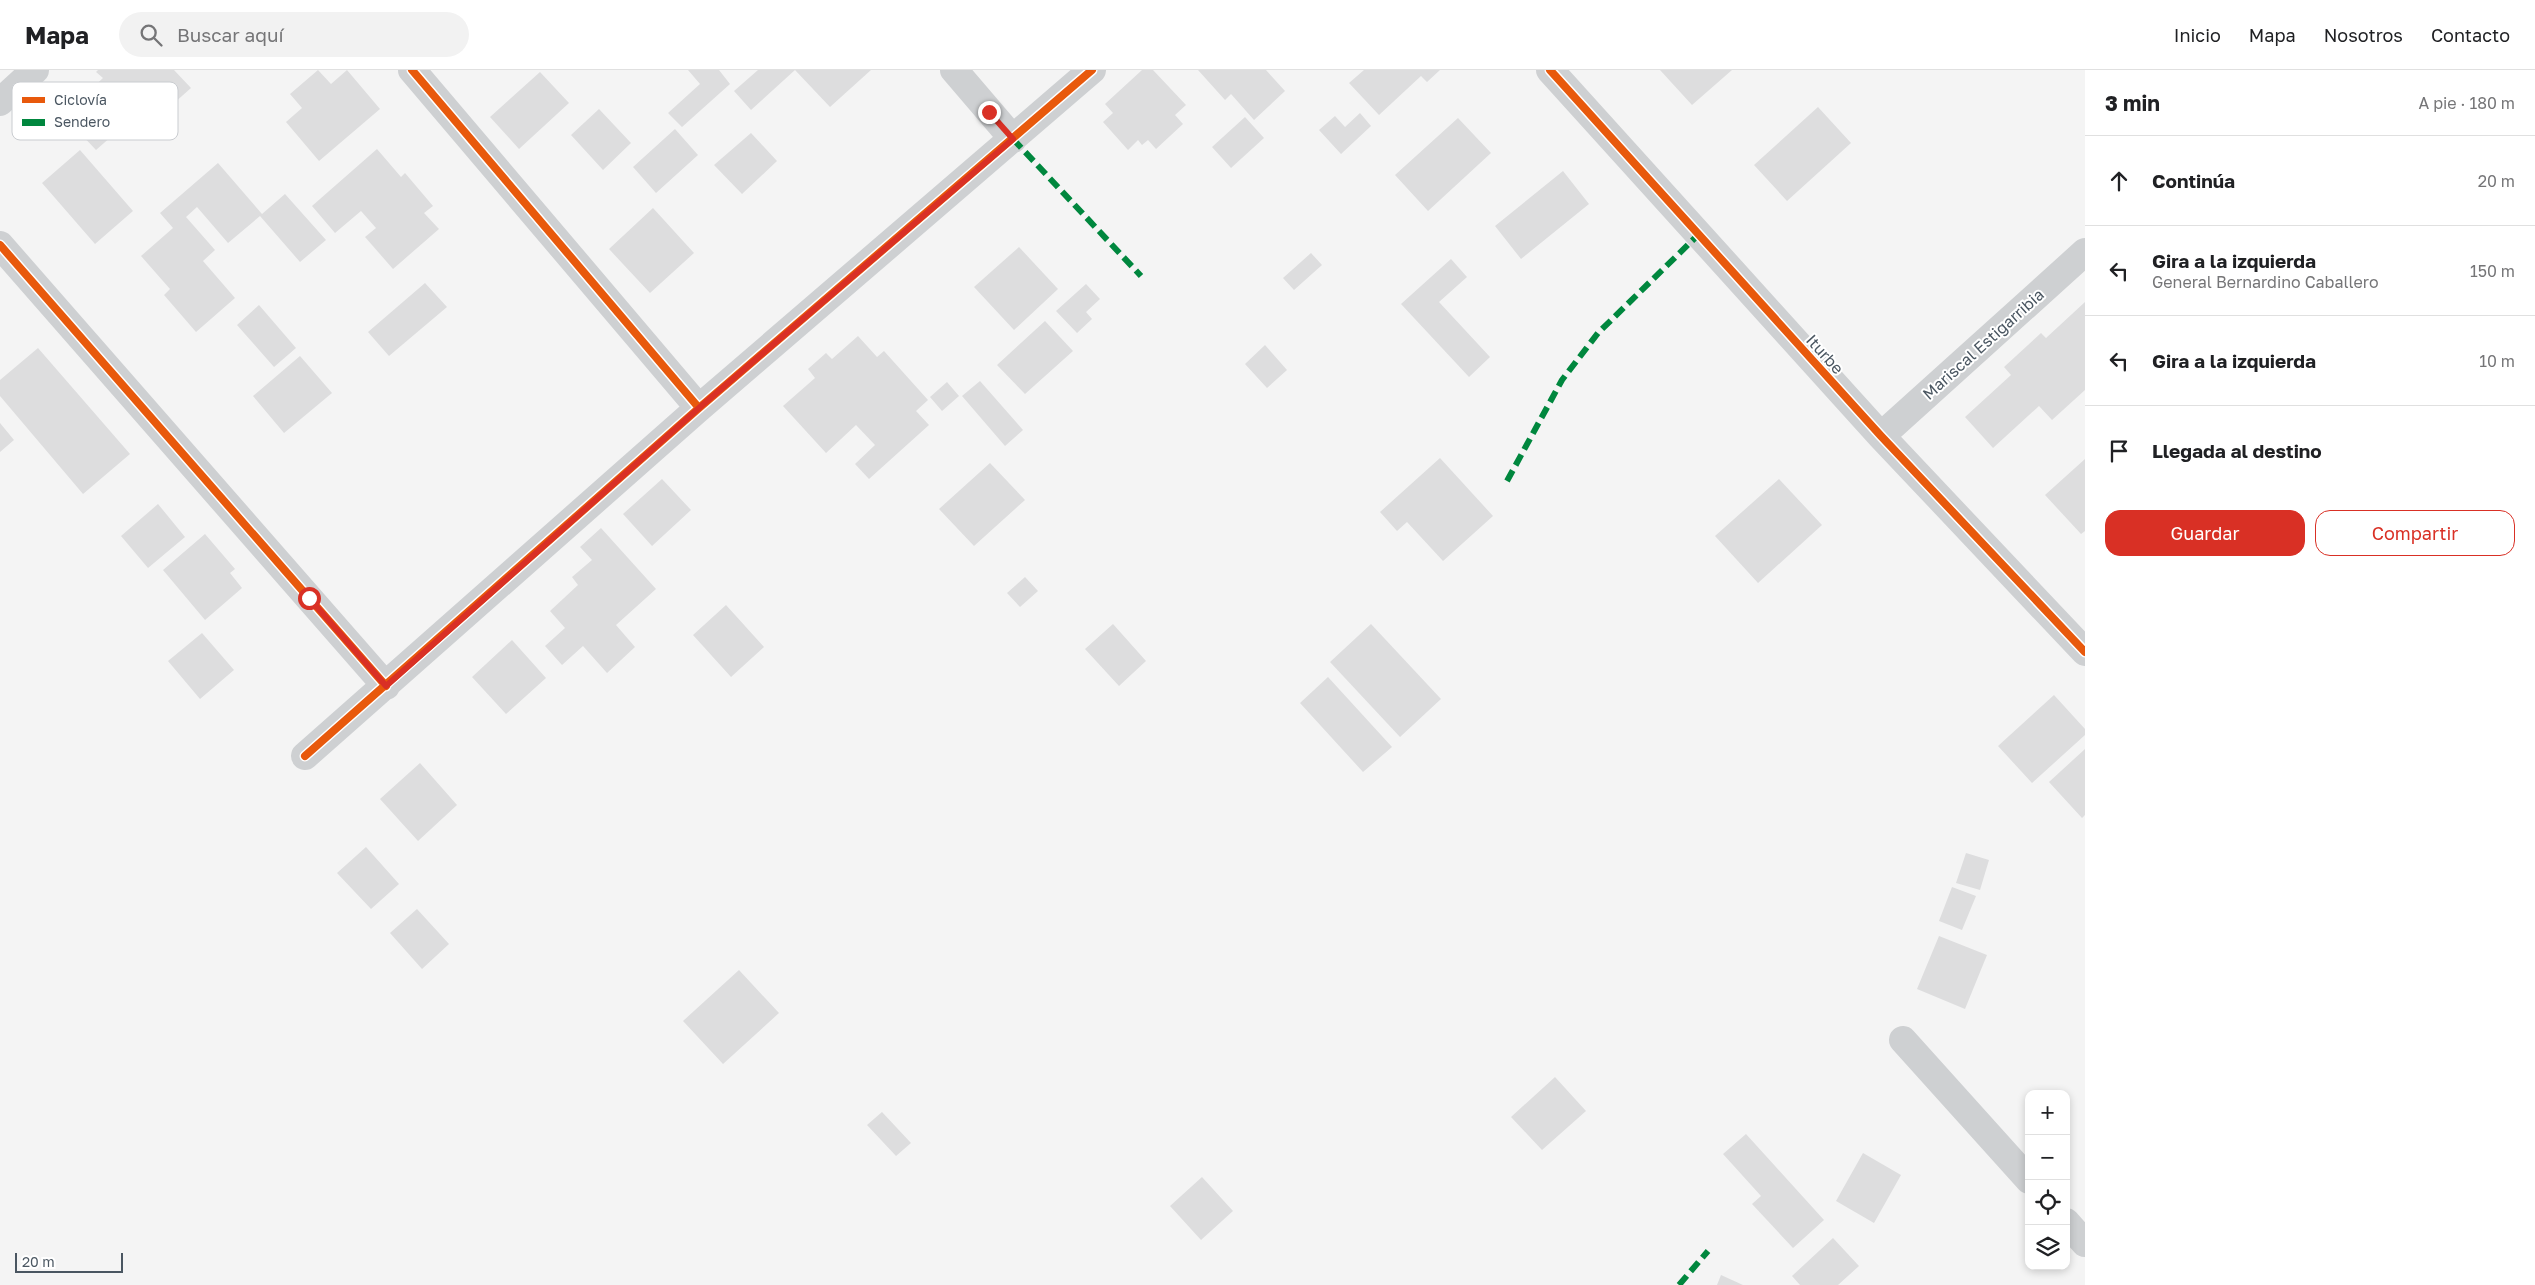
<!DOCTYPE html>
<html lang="es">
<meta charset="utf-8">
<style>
body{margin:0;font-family:"Golos Text",sans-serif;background:#f2f2f2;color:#202124}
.controls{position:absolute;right:15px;bottom:15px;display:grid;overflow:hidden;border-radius:10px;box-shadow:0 2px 8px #0003}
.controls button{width:45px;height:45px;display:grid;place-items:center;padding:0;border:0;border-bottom:1px solid #e0e0e0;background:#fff;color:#202124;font:25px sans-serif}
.scale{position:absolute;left:15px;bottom:12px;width:108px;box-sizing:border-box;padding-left:5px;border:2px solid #4a5661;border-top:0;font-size:14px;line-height:18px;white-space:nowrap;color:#4a5661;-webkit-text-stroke:4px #fff;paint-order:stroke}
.stop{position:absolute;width:15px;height:15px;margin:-11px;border:4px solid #d93025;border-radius:50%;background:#fff}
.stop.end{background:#d93025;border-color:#fff;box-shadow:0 1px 5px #0008}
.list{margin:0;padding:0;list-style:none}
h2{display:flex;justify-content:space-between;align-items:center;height:65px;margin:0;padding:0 20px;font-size:21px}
h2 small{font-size:16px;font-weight:400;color:#757577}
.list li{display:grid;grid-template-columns:32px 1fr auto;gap:15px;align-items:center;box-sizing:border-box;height:90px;padding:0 20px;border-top:1px solid #e0e0e0}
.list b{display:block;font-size:19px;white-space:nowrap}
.list p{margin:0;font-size:16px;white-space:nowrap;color:#757577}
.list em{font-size:16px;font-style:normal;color:#757577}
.actions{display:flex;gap:10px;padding:15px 20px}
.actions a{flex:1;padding:11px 0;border:1px solid #d93025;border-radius:15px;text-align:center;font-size:18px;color:#d93025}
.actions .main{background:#d93025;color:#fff}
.icon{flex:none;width:28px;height:28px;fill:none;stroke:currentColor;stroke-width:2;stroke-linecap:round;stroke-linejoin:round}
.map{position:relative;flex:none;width:2085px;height:1215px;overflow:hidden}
header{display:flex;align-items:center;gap:30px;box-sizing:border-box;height:70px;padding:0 25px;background:#fff;border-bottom:1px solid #e0e0e0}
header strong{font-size:24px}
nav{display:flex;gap:28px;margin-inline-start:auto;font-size:18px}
.search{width:350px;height:45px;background:#f2f2f2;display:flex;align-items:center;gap:12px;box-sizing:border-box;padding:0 18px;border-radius:28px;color:#757577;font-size:19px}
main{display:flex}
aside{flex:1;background:#fff}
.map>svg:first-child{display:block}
</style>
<header>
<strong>Mapa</strong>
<div class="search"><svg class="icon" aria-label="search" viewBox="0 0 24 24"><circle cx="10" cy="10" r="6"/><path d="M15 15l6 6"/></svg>Buscar aquí</div>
<nav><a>Inicio</a><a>Mapa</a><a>Nosotros</a><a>Contacto</a></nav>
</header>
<main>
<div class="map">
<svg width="2085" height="1215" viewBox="0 0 2085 1215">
<rect width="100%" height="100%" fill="#f4f4f4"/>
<!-- building -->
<path fill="#ddddde" d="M98,0H174L191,18L147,57L136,45L96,80L63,45L103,8L96,2Z
M318,0L331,14L347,0L380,39L319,91L286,52L302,38L290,24Z
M688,0H719L730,14L682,57L668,43L700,14Z
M758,0H795L751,40L734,21Z
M795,0H871L830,37Z
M1142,0H1153L1186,35L1175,45L1183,54L1156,79L1148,70L1142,75L1138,70L1128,80L1103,52L1113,43L1105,34Z
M1198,0H1266L1285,21L1254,50L1231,24L1225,30Z
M1364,0H1440L1427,12L1421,6L1379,45L1349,13Z
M1660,0H1732L1692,35Z
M540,2L569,33L519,79L490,47Z
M1818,37L1851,73L1787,131L1754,95Z
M599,39L631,73L603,100L571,65Z
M1360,43L1371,56L1341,84L1319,60L1335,46L1345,57Z
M1245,47L1264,68L1231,98L1212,77Z
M1458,48L1491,83L1428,141L1395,105Z
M675,59L698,85L656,123L633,97Z
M751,63L777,91L742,124L714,95Z
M377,79L401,107L405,103L433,136L424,143L439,159L393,199L365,167L376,158L361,141L335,163L312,136Z
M80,80L133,141L95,174L42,113Z
M218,93L262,144L285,124L326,170L300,192L260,146L228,173L197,137L186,147L215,180L203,191L235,228L196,262L164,225L170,219L141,186L173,158L160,143Z
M1563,101L1589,134L1521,189L1495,156Z
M653,138L694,183L650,223L609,179Z
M1019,177L1058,219L1014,260L974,217Z
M1311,183L1322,195L1294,220L1283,208Z
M1451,189L1467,207L1439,232L1490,287L1469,307L1401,234Z
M425,213L447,237L389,286L368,262Z
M1086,214L1100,229L1086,242L1092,249L1077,263L1056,241Z
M2085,232V320L2052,350L2039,336L1993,378L1965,347L2011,305L2004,297L2041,263L2046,268Z
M259,235L296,278L274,297L237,255Z
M1045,251L1073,281L1025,324L997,295Z
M858,266L877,287L884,281L928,330L916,341L929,355L869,409L855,394L875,375L856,355L826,383L783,336L815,308L808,299L826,283L832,289Z
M1265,275L1287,300L1267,318L1245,294Z
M38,278L130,384L83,424L0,326V310Z
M300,286L332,323L284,363L253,326Z
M980,311L1023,360L1005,376L962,326Z
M947,312L959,326L942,341L930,327Z
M0,353L14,370L0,382Z
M1440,388L1493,446L1443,491L1407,452L1397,461L1380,442Z
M2085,389V461L2081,464L2045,425Z
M990,393L1025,430L974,476L939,439Z
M662,409L691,440L652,476L623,444Z
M1779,409L1822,455L1758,513L1715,466Z
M158,434L185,467L148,498L121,466Z
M601,458L656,519L616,555L635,577L607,603L583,576L562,595L545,576L565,558L550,541L578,515L572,507L592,490L580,477Z
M205,464L235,499L230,503L242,518L205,550L163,500Z
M1025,507L1038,521L1020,537L1007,523Z
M726,535L764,577L731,607L693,565Z
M1113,554L1146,591L1119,616L1085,579Z
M1371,554L1441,629L1400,667L1330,592Z
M202,563L234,600L200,629L168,591Z
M512,570L546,608L506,644L472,607Z
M1328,607L1392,677L1363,702L1300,633Z
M2054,625L2085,659V665L2032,713L1998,676Z
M2085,679V745L2082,748L2049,712Z
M420,693L457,735L418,771L380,729Z
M366,777L399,814L371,839L337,803Z
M1966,783L1989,790L1980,820L1956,813Z
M1952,817L1976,826L1962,860L1939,851Z
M417,839L449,874L422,899L390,863Z
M1939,866L1987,885L1965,939L1917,919Z
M739,900L779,943L723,994L683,951Z
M1555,1007L1586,1041L1542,1080L1511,1047Z
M882,1042L911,1073L896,1086L867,1055Z
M1746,1064L1824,1150L1793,1178L1752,1134L1761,1126L1723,1084Z
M1863,1083L1901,1105L1874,1153L1836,1131Z
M1202,1107L1233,1141L1201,1170L1170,1136Z
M1833,1168L1859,1196L1838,1215H1800L1792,1206Z
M1721,1205L1743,1215H1717Z"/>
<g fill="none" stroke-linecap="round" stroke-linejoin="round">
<!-- minor -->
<path stroke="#ced0d2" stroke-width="28" d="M412,0L699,338
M954,0L1013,69
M1550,0L1881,366L2085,582
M0,32L35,0
M0,175L386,616
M1881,366L2085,182
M305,686L699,338L1092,0
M1903,970L2029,1110
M2066,1152L2085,1173"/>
<!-- quiet -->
<path stroke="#00873e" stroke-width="6" stroke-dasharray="12 6" stroke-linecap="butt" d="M1013,69L1141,206
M1507,411L1562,310L1598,263L1699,164
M1679,1215L1708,1181"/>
<!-- cycleway casing -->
<g stroke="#fff" stroke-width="11">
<path id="cycleway" d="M412,0L699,338
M1550,0L1881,366L2085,582
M0,175L386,616
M305,686L699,338L1092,0"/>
</g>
<!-- cycleway -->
<use href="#cycleway" stroke="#e8590c" stroke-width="8"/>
</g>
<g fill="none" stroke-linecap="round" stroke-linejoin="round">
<!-- route -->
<path stroke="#d93025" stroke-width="6" d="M309,528L386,616L699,338L1013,69L989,42"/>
</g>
<g text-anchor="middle" stroke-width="4" stroke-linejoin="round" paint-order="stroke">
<!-- street labels -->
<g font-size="16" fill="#4a5661" stroke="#fff">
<text transform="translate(1983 274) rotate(-42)" y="6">Mariscal Estigarribia</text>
<text transform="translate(1825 284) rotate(48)" y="6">Iturbe</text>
</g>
</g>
<!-- legend -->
<rect x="12" y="12" width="166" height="58" rx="8" fill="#fff" stroke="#c9ccd0" stroke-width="1"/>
<rect x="22" y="27" width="23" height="6" fill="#e8590c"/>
<rect x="22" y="49" width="23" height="7" fill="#00873e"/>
<g font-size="14" fill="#4a5661">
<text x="54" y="35">Ciclovía</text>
<text x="54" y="57">Sendero</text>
</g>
</svg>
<div class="controls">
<button>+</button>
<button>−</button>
<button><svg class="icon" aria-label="locate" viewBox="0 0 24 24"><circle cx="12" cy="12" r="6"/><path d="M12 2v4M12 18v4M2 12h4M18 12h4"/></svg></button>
<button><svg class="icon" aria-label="layers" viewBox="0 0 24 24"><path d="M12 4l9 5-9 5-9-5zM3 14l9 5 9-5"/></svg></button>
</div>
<div class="scale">20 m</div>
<div class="stop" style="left:309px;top:528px"></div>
<div class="stop end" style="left:989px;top:42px"></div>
</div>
<aside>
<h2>3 min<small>A pie · 180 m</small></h2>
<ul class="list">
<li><svg class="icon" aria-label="ahead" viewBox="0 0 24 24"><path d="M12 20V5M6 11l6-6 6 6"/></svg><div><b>Continúa</b></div><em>20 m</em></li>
<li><svg class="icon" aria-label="left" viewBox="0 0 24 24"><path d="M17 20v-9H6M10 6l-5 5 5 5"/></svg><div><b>Gira a la izquierda</b><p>General Bernardino Caballero</p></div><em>150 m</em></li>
<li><svg class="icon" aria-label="left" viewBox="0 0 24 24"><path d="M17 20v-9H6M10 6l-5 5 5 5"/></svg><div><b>Gira a la izquierda</b></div><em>10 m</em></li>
<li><svg class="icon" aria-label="arrive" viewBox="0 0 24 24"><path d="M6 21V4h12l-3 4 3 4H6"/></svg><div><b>Llegada al destino</b></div></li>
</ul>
<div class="actions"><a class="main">Guardar</a><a>Compartir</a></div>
</aside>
</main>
